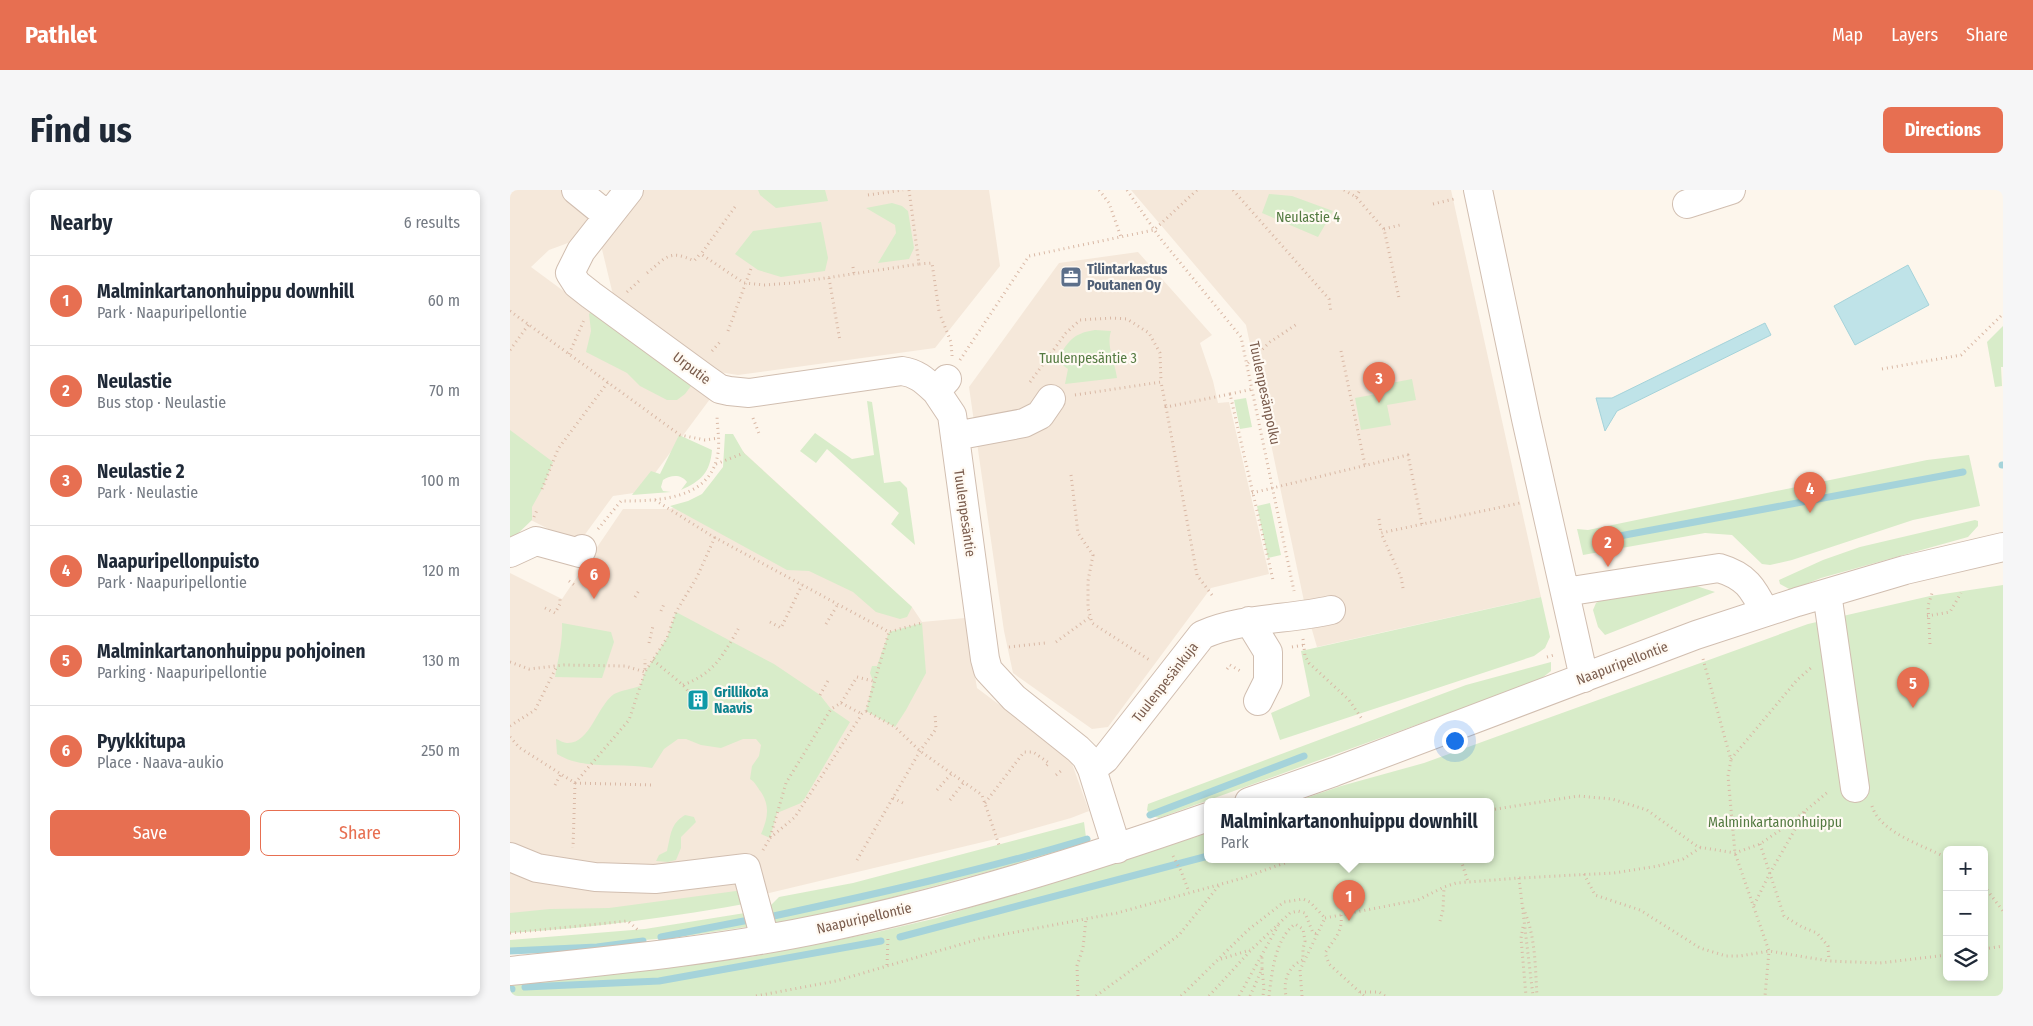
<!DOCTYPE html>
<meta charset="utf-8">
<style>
body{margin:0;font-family:"Fira Sans Condensed",sans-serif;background:#f6f6f7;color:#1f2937}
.controls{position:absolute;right:15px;bottom:15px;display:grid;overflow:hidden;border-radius:8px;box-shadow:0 2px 8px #0003}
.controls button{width:45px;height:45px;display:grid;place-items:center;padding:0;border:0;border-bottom:1px solid #e0e1e3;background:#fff;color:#1f2937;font:25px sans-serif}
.you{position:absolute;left:944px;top:550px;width:18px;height:18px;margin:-12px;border:4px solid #fff;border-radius:50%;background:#1a73e8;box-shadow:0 0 0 8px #1a73e833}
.badge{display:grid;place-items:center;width:32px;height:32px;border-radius:50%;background:#e76f51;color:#fff;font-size:16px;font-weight:700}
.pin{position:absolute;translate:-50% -41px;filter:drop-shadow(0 1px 2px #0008)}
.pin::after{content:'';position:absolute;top:26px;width:18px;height:15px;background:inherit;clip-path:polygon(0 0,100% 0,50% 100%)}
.popup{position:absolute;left:694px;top:608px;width:290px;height:65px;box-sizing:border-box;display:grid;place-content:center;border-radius:8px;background:#fff;filter:drop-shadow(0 1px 4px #0005);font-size:16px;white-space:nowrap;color:#747a83}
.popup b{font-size:19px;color:#1f2937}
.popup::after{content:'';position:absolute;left:50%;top:100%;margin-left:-10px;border:10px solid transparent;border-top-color:#fff}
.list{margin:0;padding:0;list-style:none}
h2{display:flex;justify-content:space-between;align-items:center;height:65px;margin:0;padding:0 20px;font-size:21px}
h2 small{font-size:16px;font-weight:400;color:#747a83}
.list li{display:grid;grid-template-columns:32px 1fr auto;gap:15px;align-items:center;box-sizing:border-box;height:90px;padding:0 20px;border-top:1px solid #e0e1e3}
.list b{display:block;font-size:19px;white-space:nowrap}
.list p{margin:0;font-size:16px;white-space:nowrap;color:#747a83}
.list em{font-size:16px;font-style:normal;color:#747a83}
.actions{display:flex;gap:10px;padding:15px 20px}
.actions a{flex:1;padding:11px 0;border:1px solid #e76f51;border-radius:8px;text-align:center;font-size:18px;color:#e76f51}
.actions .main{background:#e76f51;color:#fff}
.icon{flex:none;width:28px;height:28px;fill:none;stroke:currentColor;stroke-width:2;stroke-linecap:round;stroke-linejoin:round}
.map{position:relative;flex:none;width:1493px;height:806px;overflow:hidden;border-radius:8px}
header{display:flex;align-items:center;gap:30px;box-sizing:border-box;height:70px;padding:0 25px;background:#e76f51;color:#fff}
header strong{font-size:24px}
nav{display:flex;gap:28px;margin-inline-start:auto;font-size:18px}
.intro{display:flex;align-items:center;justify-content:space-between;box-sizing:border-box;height:120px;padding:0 30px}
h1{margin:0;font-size:35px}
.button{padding:12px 22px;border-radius:8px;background:#e76f51;color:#fff;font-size:18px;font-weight:700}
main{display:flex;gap:30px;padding:0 30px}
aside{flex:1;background:#fff;border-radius:8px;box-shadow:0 2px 8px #0003}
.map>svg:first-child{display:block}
</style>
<header>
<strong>Pathlet</strong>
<nav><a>Map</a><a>Layers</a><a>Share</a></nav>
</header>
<div class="intro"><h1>Find us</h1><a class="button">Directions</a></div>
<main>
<aside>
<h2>Nearby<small>6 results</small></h2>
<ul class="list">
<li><span class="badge">1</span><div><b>Malminkartanonhuippu downhill</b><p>Park · Naapuripellontie</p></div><em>60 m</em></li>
<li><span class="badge">2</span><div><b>Neulastie</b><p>Bus stop · Neulastie</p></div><em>70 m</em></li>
<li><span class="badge">3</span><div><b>Neulastie 2</b><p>Park · Neulastie</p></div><em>100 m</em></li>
<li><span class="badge">4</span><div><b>Naapuripellonpuisto</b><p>Park · Naapuripellontie</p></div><em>120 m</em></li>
<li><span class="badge">5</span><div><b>Malminkartanonhuippu pohjoinen</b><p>Parking · Naapuripellontie</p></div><em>130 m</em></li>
<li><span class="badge">6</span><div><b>Pyykkitupa</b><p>Place · Naava-aukio</p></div><em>250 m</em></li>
</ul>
<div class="actions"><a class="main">Save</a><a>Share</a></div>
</aside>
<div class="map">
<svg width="1493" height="806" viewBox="0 0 1493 806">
<rect width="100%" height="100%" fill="#fdf6ec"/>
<!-- residential -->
<path fill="#f5e8da" d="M0,0H86L98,10L66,50L39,60L21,77L200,209L131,302L103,306L68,354L17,328L0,342Z
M127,0H479L490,76L425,158L228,185L209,182L104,109L90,51Z
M621,0H941L1031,407L807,457L795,416L736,135Z
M628,62L702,145L690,153L703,191L708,213L719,212L759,384L701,398L598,537L582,539L503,483L494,441L459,197L549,73Z
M229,258L402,417L412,432L455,428L467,498L560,568L579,621L561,628L494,647L255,704L0,733V383L52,409L113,319H159L177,314L193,305Z"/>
<!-- green -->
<path fill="#d8ecc9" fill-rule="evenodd" d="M248,0H315L318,11L266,18L250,5Z
M759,4L782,6L823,21L808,47L752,23Z
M382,13L392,16L398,21L404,58L399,69L368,73L386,43L385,35L356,18Z
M311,32L318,68L315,81L271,87L248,80L225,64L243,41Z
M84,119L177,188L181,196L175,204L167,210H157L130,196L117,183L76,162L81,141L79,124Z
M1493,136V177H1491L1492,196L1485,197L1477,152Z
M585,140L601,141C596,157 605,172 607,188L555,194L558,179L547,171C557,152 563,143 585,140Z
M902,189L906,210L877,215L881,235L851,240L845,208L872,203L871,195Z
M736,208L742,237L730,239L724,210Z
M357,211L362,212L374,293L390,291L397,298L405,355L381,334L389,323L317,259L306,273L290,261L305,243L342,269L364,265Z
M0,240L43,272L32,299L22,317V330L0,351Z
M215,244H223L234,263L402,417L397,427L390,429L366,422L343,402L299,381L277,380L160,316L178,311L192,304L203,290L213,277Z
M169,245L202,260C200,283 191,291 171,300L177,292C171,284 161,285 153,290L151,297L153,301L161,302L122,305L141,281L150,284Z
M1459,265L1470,316L1403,330L1282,370L1260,375L1252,374L1222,345L1195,343L1073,365L1067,339L1078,340L1417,270Z
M760,313L771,365L758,368L747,316Z
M1465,330L1468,331V336L1458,347L1311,388L1281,400L1270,394L1269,390L1313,370L1350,357Z
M1180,394L1205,402L1095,445L1088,437L1083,420L1086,413L1090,411Z
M1493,395V806H0V793L203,772L241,767L363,743L427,728L698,643V670H980V612H784L831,596L914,573L1298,434L1420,406ZM1437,660H1474V787H1437Z
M1031,407L1040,447L1035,458L1024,466L770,550L761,523L800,506L791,461Z
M166,422L264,474L310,505L321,519L340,532L295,608L291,613L267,623L260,648L251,644C258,628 260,616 251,602C247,597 245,592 240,589L242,576L249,566L251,555L246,549H233L211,558L191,555L176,549H168L154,559L142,578C112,572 74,581 47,564L46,549C49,550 54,553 57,553C80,554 87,516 104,504C112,500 122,499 130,496L135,482L157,448Z
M52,433L101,442L104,452L92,488L45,487C48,469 53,451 52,433Z
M412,433L416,483L396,520L385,537L356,521L363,491L360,483L362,476H367L379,442Z
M1041,472V481L1028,491L649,628L640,625L637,620L638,614L956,495Z
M175,625L184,627L186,632L171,647V658L166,670L158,672L146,671L149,665L157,661C161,645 160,634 175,625Z
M574,632L577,655L339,719L266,734L261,731L260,716L269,707L343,693Z
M241,699L245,712C164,727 82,738 0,743V723L40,719L99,718Z
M235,723L243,736L169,747L0,762V750L135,739Z"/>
<!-- water -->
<path fill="#bfe3e8" stroke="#a5d3da" d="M1398,75L1419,115L1345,155L1324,116Z
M1255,133L1261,145L1107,221L1095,241L1086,208H1102Z"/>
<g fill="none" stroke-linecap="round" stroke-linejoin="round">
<!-- stream -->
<path stroke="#a5d3da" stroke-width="7" d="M1492,275H1493
M1088,350L1453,282
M640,625L794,566
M259,727C366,704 473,680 577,649
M151,747L239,730
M390,747L698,666
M0,761L87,757L133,751
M15,797L149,791L371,751
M0,799H2"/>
<!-- minor casing -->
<g stroke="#d1beb0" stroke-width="30">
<path id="minor" d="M66,0L98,26
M119,0L71,61L60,83L67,94L81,105L196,189L210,199L219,201L239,203L392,181C407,183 415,191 426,201
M968,0L1016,229L1074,488
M1177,14L1221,0
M437,189L426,201L442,225L475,469L478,480L504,508L568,559L576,567L582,579L607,659
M445,246L514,233L530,225L541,209
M0,363L26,351L70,363L72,359
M1055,402L1209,378C1236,386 1243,398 1255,422
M1317,403L1345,598
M739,431L758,462V491L748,511
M582,579L595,569L692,445C733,427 778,430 821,420
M739,612L824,582L1186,445L1287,412L1395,380L1493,357
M0,667L27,678L85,687L145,689L236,678L255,749
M0,781C105,770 210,760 314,738C444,711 572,671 698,627"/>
</g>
<!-- path -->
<path stroke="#d9b8a5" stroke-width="3" stroke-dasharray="1 4" stroke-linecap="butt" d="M399,0L409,74L422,73L429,121
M589,0L599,13L611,47
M617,0L650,48L731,147L784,401
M723,0L819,109L821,123
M834,0L846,7L874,39L889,108
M358,5L393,0
M846,7L850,0
M923,14L944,9
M225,17L191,64L234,93L254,95L282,93L409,74
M874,39L890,35
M343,77L344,84
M137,83C157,67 159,59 184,71L190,64
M319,88L330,151
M117,102L129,91
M0,121L170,245L195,250L209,248
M431,127L441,152L442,166
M218,141L242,76
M0,160L19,134
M202,161L210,152
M831,161L855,275
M59,164L74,130
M450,170L519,66L644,40L687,0
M738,173L760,152L787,134
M1372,179L1451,165L1493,124
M520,192L556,143L570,130L602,128L617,129L639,143L650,163L651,192
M720,204L743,199
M565,205L651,192L656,217
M243,228L250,246
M206,274L234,263
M561,285L568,343L583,365L578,391V418L582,433L641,471
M32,299L48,259L98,192
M742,303L898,265L912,334
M145,310L202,346L379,442L412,433
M24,327L27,320
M869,329L871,343
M88,339L111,311C148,311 201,310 208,263C210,250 207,237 207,224
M59,391L67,397
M893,398L891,387L871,343L1010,313
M702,405L687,385L656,217L720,204L763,390
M125,407L130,399
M35,418L45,423L50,414V409
M151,421L154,414
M1417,426L1440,422L1451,403
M260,432L271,438L292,395
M316,434L328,414
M793,449L795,466L799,473L839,510L852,529
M546,452L580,427
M139,453L143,436
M1420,454L1418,416L1423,400
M499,457L535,453
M782,457L794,455
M1037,467L1044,465
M1193,469L1221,570L1218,586L1225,663L1259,761L1255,806
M143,470L173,495L182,506
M0,472L19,479L54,475L115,476L135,482V469
M717,479L720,475L732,482
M173,495C205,483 213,465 230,436
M310,505L319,489
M331,513L352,524
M356,521L385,537L410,561L472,605L489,655
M0,536L25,520L47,476
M0,547L10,558L65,593L63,658
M1221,569L1287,490L1303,476
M546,585L552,580L553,582
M65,593L119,530L135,482L157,448L166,422L187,387L205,347
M65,593L142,595
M45,595L51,584
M427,600L442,583
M383,608L395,614
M440,610L454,592
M475,613L514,562H523L539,573L535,577
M1362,616C1370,643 1413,655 1437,668
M980,620L1068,606L1102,609L1137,620L1188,657L1225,663L1250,654L1282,632L1319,601
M260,648L285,627L352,524L356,521L379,442
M1250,654L1274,726L1292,737L1307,743L1318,756L1319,771
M253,660L260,648L276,593L321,519L331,513L347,487L363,491
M663,666L671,681L679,702
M347,670L410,561L426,539L425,524
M951,670L958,692
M1074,684L1085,705L1130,720L1190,758L1216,766H1230L1259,761L1319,771L1370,773L1437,765
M1009,688L1023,806
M1474,696L1493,721
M1244,715L1260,683L1295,622
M1013,718C1026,746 1025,777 1027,806
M831,725C833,742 824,749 815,763L819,774L854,806
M815,728L908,710L934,697L946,693L1009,688L1104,683L1148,676L1173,669L1190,658
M930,731L933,720L934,697
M1013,737L1011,748L1016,806
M0,743L118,731L129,741
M1474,759L1493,756
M711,769L740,760
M377,775L378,748
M752,779L754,798L753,806
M850,802H869L875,806
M246,806L326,791L469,749L607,723L733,688L783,670
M568,806L567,776L573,758L576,729
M586,806L669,745L711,693
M671,806L738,740L774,712L793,709L800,712L815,728
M699,806L742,759L780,723L788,721L795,723L803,743L808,744
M729,806L769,734
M740,806L752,779V766
M759,806C762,782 765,749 785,734L793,739L795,751L793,759V770C778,776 773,791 776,806
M792,806L790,780L815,728"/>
<!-- minor -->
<use href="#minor" stroke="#fff" stroke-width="28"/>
</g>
<!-- icons -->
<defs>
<g id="office-square" transform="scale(1.125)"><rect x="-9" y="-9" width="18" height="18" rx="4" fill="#5c6f8a" stroke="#fffaf3"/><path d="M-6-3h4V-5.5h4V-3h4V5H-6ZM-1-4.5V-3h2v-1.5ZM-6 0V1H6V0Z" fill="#fff"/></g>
<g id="building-square" transform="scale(1.125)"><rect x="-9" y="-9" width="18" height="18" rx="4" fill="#0f9aa8" stroke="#fffaf3"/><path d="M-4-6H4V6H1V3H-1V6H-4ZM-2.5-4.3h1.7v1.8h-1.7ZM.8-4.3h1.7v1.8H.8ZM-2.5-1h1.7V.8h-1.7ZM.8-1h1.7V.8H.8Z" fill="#fff"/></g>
</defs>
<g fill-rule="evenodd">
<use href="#office-square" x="561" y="87"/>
<use href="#building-square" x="188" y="510"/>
</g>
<g text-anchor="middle" stroke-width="4.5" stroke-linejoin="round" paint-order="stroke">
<!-- park labels -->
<g font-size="14" fill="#537a41" stroke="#fffaf3">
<text x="798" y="32">Neulastie 4</text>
<text x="578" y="173">Tuulenpesäntie 3</text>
<text x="1265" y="637">Malminkartanonhuippu</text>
</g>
<!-- service labels -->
<g font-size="14" font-weight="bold" fill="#4e5e75" stroke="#fffaf3" text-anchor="start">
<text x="577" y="84">Tilintarkastus<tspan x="577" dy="16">Poutanen Oy</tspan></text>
</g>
<!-- street labels -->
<g font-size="14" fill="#7a5c4d" stroke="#fffaf3">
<text transform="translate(182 178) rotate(37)" y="5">Urputie</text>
<text transform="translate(755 203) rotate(78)" y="5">Tuulenpesänpolku</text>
<text transform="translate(455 323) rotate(82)" y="5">Tuulenpesäntie</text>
<text transform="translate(1112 473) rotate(-21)" y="5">Naapuripellontie</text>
<text transform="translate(655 492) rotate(-52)" y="5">Tuulenpesänkuja</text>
<text transform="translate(354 728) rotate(-13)" y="5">Naapuripellontie</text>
</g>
<!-- culture labels -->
<g font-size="14" font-weight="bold" fill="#0d838f" stroke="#fffaf3" text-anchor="start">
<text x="204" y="507">Grillikota<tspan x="204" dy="16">Naavis</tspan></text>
</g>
</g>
</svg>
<div class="controls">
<button>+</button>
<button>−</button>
<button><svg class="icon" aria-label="layers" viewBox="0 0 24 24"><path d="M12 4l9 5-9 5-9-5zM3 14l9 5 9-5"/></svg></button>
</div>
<div class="you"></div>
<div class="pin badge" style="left:839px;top:731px">1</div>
<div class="popup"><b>Malminkartanonhuippu downhill</b>Park</div>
<div class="pin badge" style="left:1098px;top:377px">2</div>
<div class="pin badge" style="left:869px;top:213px">3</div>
<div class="pin badge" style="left:1300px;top:323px">4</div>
<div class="pin badge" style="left:1403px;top:518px">5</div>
<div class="pin badge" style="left:84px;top:409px">6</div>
</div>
</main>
